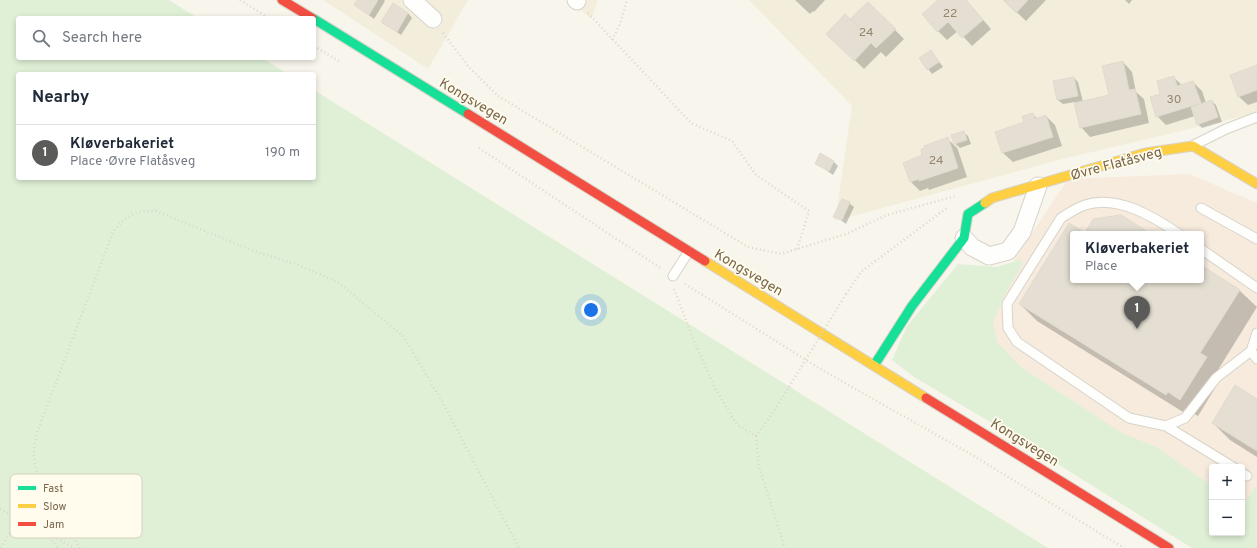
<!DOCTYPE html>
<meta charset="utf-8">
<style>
body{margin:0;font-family:Overpass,sans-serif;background:#f2f2f3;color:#1f2937}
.controls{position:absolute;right:12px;bottom:12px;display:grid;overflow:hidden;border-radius:4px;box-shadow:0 2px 6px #0003}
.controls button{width:36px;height:36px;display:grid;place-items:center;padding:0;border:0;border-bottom:1px solid #e0e1e3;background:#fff;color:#1f2937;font:20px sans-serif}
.you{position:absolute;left:591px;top:310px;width:14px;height:14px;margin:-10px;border:3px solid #fff;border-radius:50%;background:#1a73e8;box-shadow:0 0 0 6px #1a73e833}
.badge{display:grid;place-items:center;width:26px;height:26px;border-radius:50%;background:#5b5b59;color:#fff;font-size:13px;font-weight:700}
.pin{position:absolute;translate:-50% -33px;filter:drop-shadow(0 1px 2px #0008)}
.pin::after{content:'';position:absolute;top:21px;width:14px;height:12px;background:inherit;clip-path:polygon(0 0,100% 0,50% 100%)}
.popup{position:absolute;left:1070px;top:231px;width:134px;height:52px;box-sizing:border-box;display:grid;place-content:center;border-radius:4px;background:#fff;filter:drop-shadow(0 1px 3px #0005);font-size:13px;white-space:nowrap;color:#747a83}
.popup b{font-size:15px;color:#1f2937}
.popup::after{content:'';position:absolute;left:50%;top:100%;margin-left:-8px;border:8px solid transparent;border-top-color:#fff}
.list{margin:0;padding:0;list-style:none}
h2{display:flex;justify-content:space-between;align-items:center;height:52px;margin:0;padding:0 16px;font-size:17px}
h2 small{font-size:13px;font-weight:400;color:#747a83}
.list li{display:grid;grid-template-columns:26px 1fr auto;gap:12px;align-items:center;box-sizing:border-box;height:56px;padding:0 16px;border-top:1px solid #e0e1e3}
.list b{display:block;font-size:15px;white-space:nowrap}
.list p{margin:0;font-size:13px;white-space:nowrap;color:#747a83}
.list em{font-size:13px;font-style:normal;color:#747a83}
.icon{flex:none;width:22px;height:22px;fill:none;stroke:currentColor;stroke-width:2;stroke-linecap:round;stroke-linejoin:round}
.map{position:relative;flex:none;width:1257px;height:548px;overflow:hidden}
.search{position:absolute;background:#fff;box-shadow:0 2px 6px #0003;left:16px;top:16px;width:300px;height:44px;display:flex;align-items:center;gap:10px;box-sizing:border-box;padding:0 14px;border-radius:4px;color:#747a83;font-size:15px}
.panel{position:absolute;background:#fff;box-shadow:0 2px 6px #0003;left:16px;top:72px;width:300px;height:108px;border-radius:4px}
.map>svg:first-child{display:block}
</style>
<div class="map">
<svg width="1257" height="548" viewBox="0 0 1257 548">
<rect width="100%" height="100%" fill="#f8f6ec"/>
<!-- residential -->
<path fill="#f3eedc" d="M323,0H468L428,69Z
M569,0H598L591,19Z
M749,0H1257V113L1063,159L835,221L852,106Z"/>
<!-- commercial -->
<path fill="#f6ebdd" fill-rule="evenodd" d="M1189,174L1257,203V531L1242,520V467H1212V500L967,331L1068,179ZM1073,234H1201V280H1073Z"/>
<!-- green -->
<path fill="#e0f0d7" d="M0,0H169L198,18H18V58H262L288,74H18V178H314V90L1048,548H0Z
M1019,260L1023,263L1004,296L993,322L997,342L1021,367L1122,433L1156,447L1212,486V533H1242V503H1244L1257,485V548H1192L997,426L914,377L892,360L907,326L958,264L997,267Z"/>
<!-- shadow -->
<path fill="#0003" d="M358,0H384L385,1L374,19L355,5Z
M795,0H825L814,12L813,11L810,14Z
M940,0H966L991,29L972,46L958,31L947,40L938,31Z
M1004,0H1046L1026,21Z
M1125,0H1132L1129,4Z
M868,3L904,39L886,57L881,52L864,69L828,34L850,21Z
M408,13L412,18L401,35L383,22Z
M931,51L943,67L932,74L920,58Z
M1123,62L1132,72L1136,92L1144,99L1149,123L1090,137L1081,127L1075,102L1063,104L1058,100L1054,82L1074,78L1078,82L1083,102L1110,96Z
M1257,66V102L1248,105L1238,96Z
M1173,77L1183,86L1193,82L1202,91L1206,103L1212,101L1216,105L1222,122L1202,128L1198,124L1195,116L1166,125L1157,116L1161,94Z
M1032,114L1038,119L1046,116L1055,125L1062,146L1013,162L1003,153L996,132L1025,123Z
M963,132L968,136L971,144L960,148L956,144L967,177L929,190L928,188L920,191L911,182L905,163L924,156L948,139L957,148L953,136Z
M834,162L838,166L833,175L816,163Z
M849,203L854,207L846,224L835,216Z
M1069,225L1084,234H1073V280H1201V266L1239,290L1257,307L1218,370L1223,375L1198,416L1185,409L1183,412L1037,321L1020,304Z
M1257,400V457L1230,440L1213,423Z"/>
<!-- building -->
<path fill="#e5dfd3" stroke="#e1dbce" d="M357,0H378L369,15L354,5Z
M938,0H966L983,20L962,38L948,22L937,32L922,14Z
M1003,0H1028L1016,13Z
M868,2L896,29L876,48L860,32L862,30L850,19Z
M393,3L408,13L397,32L381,22Z
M845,14L862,30L860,32L871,43L854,61L826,34Z
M931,50L939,62L927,70L919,58Z
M1123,61L1129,90L1135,89L1141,114L1080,128L1074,103L1109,95L1102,66Z
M1257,65V90L1238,97L1230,75Z
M1174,76L1177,86L1193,81L1201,103L1156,117L1150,97L1160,94L1157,81Z
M1074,77L1078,96L1057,100L1053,81Z
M1212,100L1218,117L1197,125L1191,107Z
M1033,113L1035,119L1046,115L1053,137L1002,153L995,132L1024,122L1022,116Z
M964,131L967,140L954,144L951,135Z
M948,137L958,168L919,181V179L910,182L903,163L922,155L921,149L925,148L924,146Z
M820,153L834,161L829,171L815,164Z
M842,199L850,202L842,220L833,217Z
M1121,215L1151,234H1073V280H1201V265L1240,290L1200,353L1207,357L1180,400L1168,392L1166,395L1019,304L1069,223L1085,233L1093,219Z
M1235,385L1257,399V451L1212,423Z"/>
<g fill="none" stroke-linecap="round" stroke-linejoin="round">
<!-- lane casing -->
<g stroke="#d7d3ca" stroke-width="11">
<path id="lane" d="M1194,145L1226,129L1257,117
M1201,208L1257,239
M1179,234C1154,217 1117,194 1085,205C1076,208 1069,213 1061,218L1007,304L1008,328L1017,342L1129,418L1166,426L1185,418L1216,378L1251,351
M1201,249L1257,288
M673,276L689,251
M1251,351L1257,333
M1251,351L1257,359
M1166,426L1233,467
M1242,473L1247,476"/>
</g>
<!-- street casing -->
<g stroke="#d7d3ca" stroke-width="19">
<path id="street" d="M412,0L433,19
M576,0L577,1
M964,238L972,247L989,256L1008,251L1022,232L1038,186"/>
</g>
<!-- fast casing -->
<g stroke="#d8d3ca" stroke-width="11">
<path id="fast" d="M314,19L468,114
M875,364L912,306L964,238L968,214L985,203"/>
</g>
<!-- slow casing -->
<g stroke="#d8d3ca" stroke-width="11">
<path id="slow" d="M985,203L992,198L1145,153L1193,146L1257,184
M705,261L926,398"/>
</g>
<!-- jam casing -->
<g stroke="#d8d3ca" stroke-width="11">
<path id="jam" d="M282,0L312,18
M468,114L705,261
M926,398L1169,548"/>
</g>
<!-- path -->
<path stroke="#dbd6ce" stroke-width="2.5" stroke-dasharray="1 3" stroke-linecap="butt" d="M240,0L269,18
M588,13L691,123L732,141L756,175L809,211L797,249
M443,33L468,66L498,96L748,247L781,254L846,234L887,215L956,196
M612,40L620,24L627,0
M314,46L339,61
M479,148L662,269
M685,284L822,370L974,456L1124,548
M674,289L694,341L715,388L737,425L756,436L772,414L789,387
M846,294L862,271L948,207
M756,436L759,467L785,548
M0,509L75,548
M53,509L50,521L44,531L58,548
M1,548L8,535L23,520
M80,548C61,519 37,491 34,455C34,447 36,438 38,430L113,232C127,215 134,211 156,211L254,251L299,265L339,283L404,337L443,403L519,548"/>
<!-- lane -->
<use href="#lane" stroke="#fefefc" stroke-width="9"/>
<!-- street -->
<use href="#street" stroke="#fefefc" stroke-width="17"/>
<!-- fast -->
<use href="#fast" stroke="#16e098" stroke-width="9"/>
<!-- slow -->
<use href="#slow" stroke="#ffcf43" stroke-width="9"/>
<!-- jam -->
<use href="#jam" stroke="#f24e42" stroke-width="9"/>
<!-- path-bridge -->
<path stroke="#dbd6ce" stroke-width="2.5" stroke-dasharray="1 3" stroke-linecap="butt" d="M789,387L846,294"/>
</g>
<g text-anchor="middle" stroke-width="3.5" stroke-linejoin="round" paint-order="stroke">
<!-- number labels -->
<g font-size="12" fill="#95866e">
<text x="950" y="17">22</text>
<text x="866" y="36">24</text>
<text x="1174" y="103">30</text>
<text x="936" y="164">24</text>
</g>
<!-- street labels -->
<g font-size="14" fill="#78654a" stroke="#fffcee">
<text transform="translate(474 101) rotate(31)" y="5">Kongsvegen</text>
<text transform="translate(1116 163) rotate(-15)" y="5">Øvre Flatåsveg</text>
<text transform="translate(749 272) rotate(31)" y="5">Kongsvegen</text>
<text transform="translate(1025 442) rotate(32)" y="5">Kongsvegen</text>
</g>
</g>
<!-- legend -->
<rect x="10" y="474" width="132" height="64" rx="6" fill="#fffcee" stroke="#d6cfbd" stroke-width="1"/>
<rect x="18" y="486" width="18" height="4" fill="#16e098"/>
<rect x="18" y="504" width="18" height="4" fill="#ffcf43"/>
<rect x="18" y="522" width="18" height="4" fill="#f24e42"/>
<g font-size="11" fill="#78654a">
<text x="43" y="492">Fast</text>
<text x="43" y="510">Slow</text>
<text x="43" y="528">Jam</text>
</g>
</svg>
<div class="controls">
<button>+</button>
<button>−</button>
</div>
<div class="you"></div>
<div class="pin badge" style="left:1137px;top:329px">1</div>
<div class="popup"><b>Kløverbakeriet</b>Place</div>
<div class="search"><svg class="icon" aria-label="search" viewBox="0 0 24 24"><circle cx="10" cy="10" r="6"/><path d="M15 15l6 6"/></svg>Search here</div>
<section class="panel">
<h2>Nearby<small></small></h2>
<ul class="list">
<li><span class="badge">1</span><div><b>Kløverbakeriet</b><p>Place · Øvre Flatåsveg</p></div><em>190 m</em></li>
</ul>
</section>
</div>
